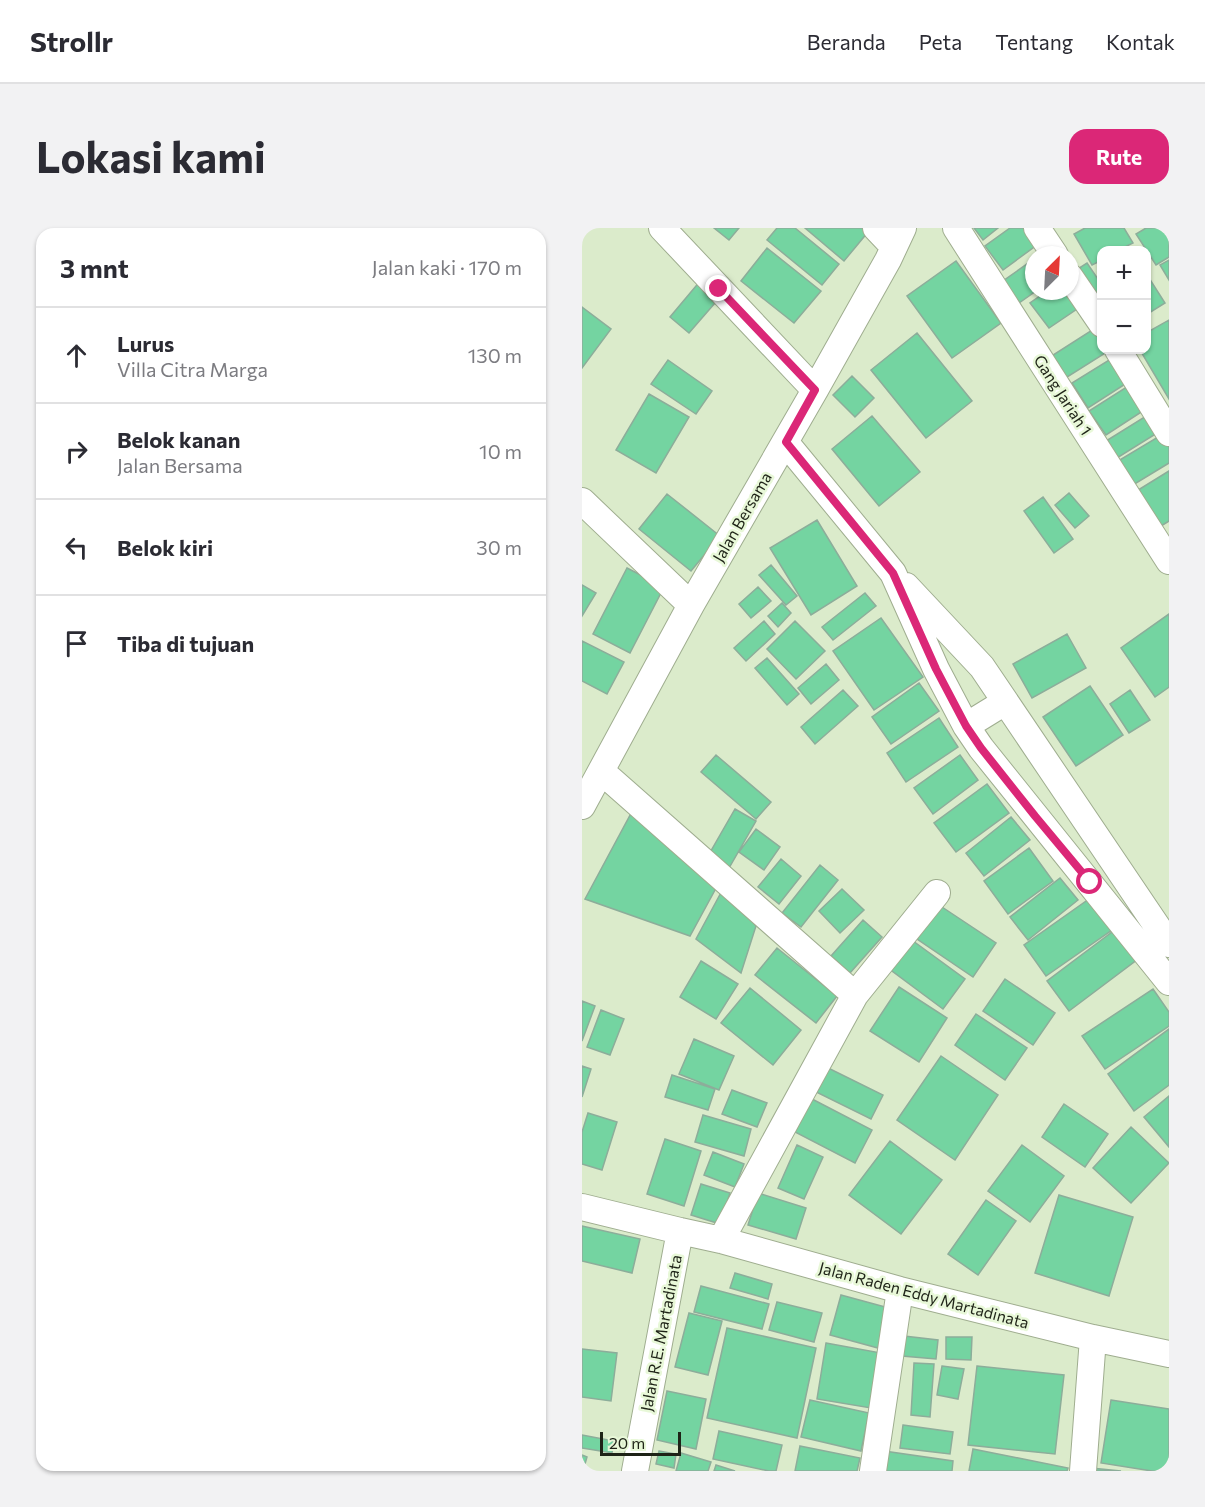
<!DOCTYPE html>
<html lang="id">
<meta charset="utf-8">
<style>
body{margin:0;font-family:Commissioner,sans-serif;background:#f2f2f3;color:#2b2b33}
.controls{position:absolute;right:18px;top:18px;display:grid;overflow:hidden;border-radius:12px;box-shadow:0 2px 4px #0004}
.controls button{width:54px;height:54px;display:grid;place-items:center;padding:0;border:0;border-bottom:2px solid #e1e1e2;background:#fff;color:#2b2b33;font:30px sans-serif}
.compass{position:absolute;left:443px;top:18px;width:54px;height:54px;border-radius:50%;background:#fff;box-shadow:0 2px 4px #0004;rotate:24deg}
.scale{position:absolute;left:18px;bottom:15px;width:81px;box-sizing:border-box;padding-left:6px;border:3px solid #1e2317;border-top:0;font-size:16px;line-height:21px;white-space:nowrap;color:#1e2317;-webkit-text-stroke:4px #e8f8d8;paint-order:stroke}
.stop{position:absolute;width:18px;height:18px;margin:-14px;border:4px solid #db2777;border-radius:50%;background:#fff}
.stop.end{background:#db2777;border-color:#fff;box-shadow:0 2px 6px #0008}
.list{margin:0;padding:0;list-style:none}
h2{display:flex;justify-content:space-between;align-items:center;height:78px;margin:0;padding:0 24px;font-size:26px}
h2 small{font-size:20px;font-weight:400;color:#7c7c81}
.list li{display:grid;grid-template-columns:39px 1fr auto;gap:18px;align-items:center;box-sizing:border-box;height:96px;padding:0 24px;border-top:2px solid #e1e1e2}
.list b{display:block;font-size:22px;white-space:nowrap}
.list p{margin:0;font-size:20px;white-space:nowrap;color:#7c7c81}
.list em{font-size:20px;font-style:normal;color:#7c7c81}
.icon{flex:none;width:33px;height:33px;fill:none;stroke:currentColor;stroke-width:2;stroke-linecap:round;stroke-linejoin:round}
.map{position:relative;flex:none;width:587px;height:1243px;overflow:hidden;border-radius:18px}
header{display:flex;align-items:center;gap:36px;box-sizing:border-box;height:84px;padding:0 30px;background:#fff;border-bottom:2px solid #e1e1e2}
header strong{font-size:28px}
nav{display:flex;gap:33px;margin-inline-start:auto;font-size:21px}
.intro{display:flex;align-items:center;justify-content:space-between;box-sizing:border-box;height:144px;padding:0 36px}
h1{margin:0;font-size:42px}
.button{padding:15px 27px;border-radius:18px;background:#db2777;color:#fff;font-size:21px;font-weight:700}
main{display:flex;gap:36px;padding:0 36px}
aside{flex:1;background:#fff;border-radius:18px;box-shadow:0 2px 4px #0004}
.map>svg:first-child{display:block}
</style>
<header>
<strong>Strollr</strong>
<nav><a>Beranda</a><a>Peta</a><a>Tentang</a><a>Kontak</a></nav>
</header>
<div class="intro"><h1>Lokasi kami</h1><a class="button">Rute</a></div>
<main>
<aside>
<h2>3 mnt<small>Jalan kaki · 170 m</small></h2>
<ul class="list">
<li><svg class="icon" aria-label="ahead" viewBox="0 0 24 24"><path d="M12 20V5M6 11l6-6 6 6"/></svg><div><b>Lurus</b><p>Villa Citra Marga</p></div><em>130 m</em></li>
<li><svg class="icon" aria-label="right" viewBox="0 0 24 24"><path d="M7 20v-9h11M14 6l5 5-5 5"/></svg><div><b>Belok kanan</b><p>Jalan Bersama</p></div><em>10 m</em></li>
<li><svg class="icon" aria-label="left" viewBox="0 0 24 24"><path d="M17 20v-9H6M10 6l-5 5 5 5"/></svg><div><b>Belok kiri</b></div><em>30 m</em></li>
<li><svg class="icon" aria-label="arrive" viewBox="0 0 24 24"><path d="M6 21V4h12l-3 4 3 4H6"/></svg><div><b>Tiba di tujuan</b></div></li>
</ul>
</aside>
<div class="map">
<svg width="587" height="1243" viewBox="0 0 587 1243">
<rect width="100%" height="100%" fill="#dbebcb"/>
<!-- building -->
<path fill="#74d4a1" stroke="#8cad9a" stroke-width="1.5" d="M132,0H157L147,12Z
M195,0H213L257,36L240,57L185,12Z
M223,0H281L286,4L262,33Z
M392,0H416L401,12Z
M428,0H449L459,14L421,42L403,18Z
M503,0H542L551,15L537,22H520V32L510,37L492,6Z
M564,0H587V29L574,37L554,6Z
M185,20L239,63L212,95L159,53Z
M452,31V63H454L437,75L421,53Z
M587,32V52L578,37Z
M374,33L419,95L370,130L325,68Z
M505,35L520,57V64L506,73L488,46Z
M567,50L583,75L564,87V52Z
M119,52L139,68L107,105L88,89Z
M465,63H483L495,81L467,100L448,75Z
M0,79L29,101L0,140Z
M587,92V171L558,122H564V105Z
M518,97L520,122H528L482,151L468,129Z
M335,105L390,173L344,210L289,142Z
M532,129L548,153L506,180L490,155Z
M86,132L130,163L114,186L69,156Z
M270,148L292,170L273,189L251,167Z
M551,155L567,179L524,207L507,183Z
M67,166L107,189L74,245L34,222Z
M569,185L580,202L535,230L524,213Z
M290,188L338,244L297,278L250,221Z
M581,206L587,217V235L546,260L531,236Z
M587,243V293L571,303L548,267Z
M487,265L507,288L493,300L473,277Z
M85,266L138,308L109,343L57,301Z
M461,269L491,311L472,325L442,283Z
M235,292L275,358L229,387L188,320Z
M189,337L215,368L204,377L177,347Z
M45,340L82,359L48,425L11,406Z
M0,357L14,365L0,388Z
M176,359L189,373L169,390L157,376Z
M283,365L294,378L251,412L240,399Z
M200,375L209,385L196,399L186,388Z
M587,386V459L573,469L539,420Z
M299,390L341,449L292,482L251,423Z
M182,393L193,406L164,433L152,420Z
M213,393L243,423L214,451L185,421Z
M485,406L504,440L450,470L431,436Z
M0,413L42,434L25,466L0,453Z
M185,430L217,466L205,477L173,440Z
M244,436L257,452L229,476L216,460Z
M337,455L357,483L309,516L290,489Z
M508,458L541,507L494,538L461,489Z
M261,462L276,478L233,516L219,499Z
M548,462L568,492L547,505L528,476Z
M357,490L376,519L324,554L305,525Z
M134,527L189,574L174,591L119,544Z
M378,527L396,552L351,586L332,560Z
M405,556L427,585L374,624L352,595Z
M53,578L139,651L108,708L3,671Z
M153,581L174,593L147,640L126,628Z
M429,589L448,612L402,648L384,625Z
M174,601L198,619L182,642L157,624Z
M447,620L471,653L426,686L402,653Z
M199,631L219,648L197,676L176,659Z
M238,637L256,652L219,699L200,685Z
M478,650L496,672L446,712L428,689Z
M142,659L174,698L159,745L114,711Z
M260,661L282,682L258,705L237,683Z
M507,671L530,702L464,748L442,717Z
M357,677L414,715L391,749L335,711Z
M281,692L300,709L268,745L249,728Z
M534,701L556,731L487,783L465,753Z
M327,710L383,751L361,781L306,740Z
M195,720L255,768L234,795L173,747Z
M119,733L156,756L134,791L98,769Z
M423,751L473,785L451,817L401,783Z
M317,759L365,790L337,834L288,803Z
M168,760L219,802L191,837L139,795Z
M571,761L587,784V798L523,841L500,808Z
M0,773L13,778L0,813Z
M19,782L42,791L28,827L5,819Z
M394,786L445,820L423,852L373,817Z
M587,801V857L552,883L526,846Z
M112,811L152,828L137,862L97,846Z
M359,828L416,867L373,932L315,892Z
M238,836L301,867L289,891L226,860Z
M0,838L9,841L0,869Z
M90,847L133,861L126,882L83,869Z
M150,862L185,875L175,899L140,886Z
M587,868V919L562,889Z
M230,871L290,902L273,935L213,904Z
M482,876L526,906L503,939L460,909Z
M6,885L35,894L20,942L0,936V904Z
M121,887L169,901L162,928L113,914Z
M549,899L587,935L549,975L511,940Z
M83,911L119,923L102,978L65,966Z
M308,913L360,952L319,1006L267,967Z
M215,917L241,929L222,971L196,960Z
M440,917L482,948L448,994L406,963Z
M131,924L162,936L153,959L122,947Z
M119,956L148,965L138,996L109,987Z
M176,965L224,980L214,1011L166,997Z
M477,967L551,989L527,1068L453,1045Z
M404,972L434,993L396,1047L366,1026Z
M0,998L58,1011L50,1045L0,1033Z
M153,1045L190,1056L186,1071L148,1060Z
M119,1058L187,1076L180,1101L112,1084Z
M259,1067L307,1080L296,1120L248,1107Z
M195,1074L240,1085L232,1114L187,1102Z
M107,1085L140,1093L126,1147L93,1139Z
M145,1100L234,1120L215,1210L125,1190Z
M322,1108L356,1112L354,1131L320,1128Z
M364,1109H390L389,1132L364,1131Z
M244,1115L299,1125L289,1180L235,1171Z
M0,1121L35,1125L29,1173L0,1169Z
M332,1135L352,1136L348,1189L329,1187Z
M360,1138L382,1141L376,1171L355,1167Z
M395,1138L482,1147L473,1226L386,1217Z
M85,1163L124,1171L114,1221L75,1212Z
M228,1172L287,1185L279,1223L219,1209Z
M529,1172L587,1181V1243H570L519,1235Z
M321,1197L371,1204L368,1226L318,1220Z
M137,1203L200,1217L194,1243H187L131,1231Z
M0,1207L32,1213L30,1225L0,1220Z
M218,1218L278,1230L275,1243H213Z
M391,1221L486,1240L485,1243H387Z
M77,1223L94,1226L92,1240L74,1236Z
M302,1223L371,1233L370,1243H300Z
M99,1225L129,1234L126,1243H94Z
M0,1227L5,1229L1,1243H0Z
M134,1237L153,1243H132Z
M509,1240L539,1243H509Z"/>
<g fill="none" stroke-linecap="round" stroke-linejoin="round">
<!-- street casing -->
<g stroke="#9fad8f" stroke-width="28">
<path id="street" d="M80,0L233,162
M294,0L312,19
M374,0L587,333
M455,0L473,27
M488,49L520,96
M536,122L587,205
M204,215L311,345L354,441L384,498L399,520L587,754
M0,273L109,377
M324,358L400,439L587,716
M384,498L423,474
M19,543L273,767
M0,578L109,377L233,162L306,32L321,0
M0,979L98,1003L139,1012L318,1062L511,1110L587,1126
M139,1012L273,767L355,665
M53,1243L98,1003
M291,1243L318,1062
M501,1243L511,1110"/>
</g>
<!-- street -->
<use href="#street" stroke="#fff" stroke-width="26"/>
</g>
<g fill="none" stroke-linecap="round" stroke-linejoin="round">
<!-- route -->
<path stroke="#db2777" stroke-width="8" d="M137,61L233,162L204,214L311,345L354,441L384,498L399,520L453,588L508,654"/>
</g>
<g text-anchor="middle" stroke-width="5" stroke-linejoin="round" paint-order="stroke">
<!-- street labels -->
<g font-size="16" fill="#1e2317" stroke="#e8f8d8">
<text transform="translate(481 167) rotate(57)" y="6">Gang Jariah 1</text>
<text transform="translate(160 289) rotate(-60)" y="6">Jalan Bersama</text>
<text transform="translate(342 1067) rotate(15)" y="6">Jalan Raden Eddy Martadinata</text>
<text transform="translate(79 1105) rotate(-79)" y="6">Jalan R.E. Martadinata</text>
</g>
</g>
</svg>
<div class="controls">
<button>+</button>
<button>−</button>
</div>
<svg class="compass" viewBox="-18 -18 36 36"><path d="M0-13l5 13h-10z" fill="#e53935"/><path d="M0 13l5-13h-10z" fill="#7c7c81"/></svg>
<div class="scale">20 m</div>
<div class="stop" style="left:508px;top:654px"></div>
<div class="stop end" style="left:137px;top:61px"></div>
</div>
</main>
